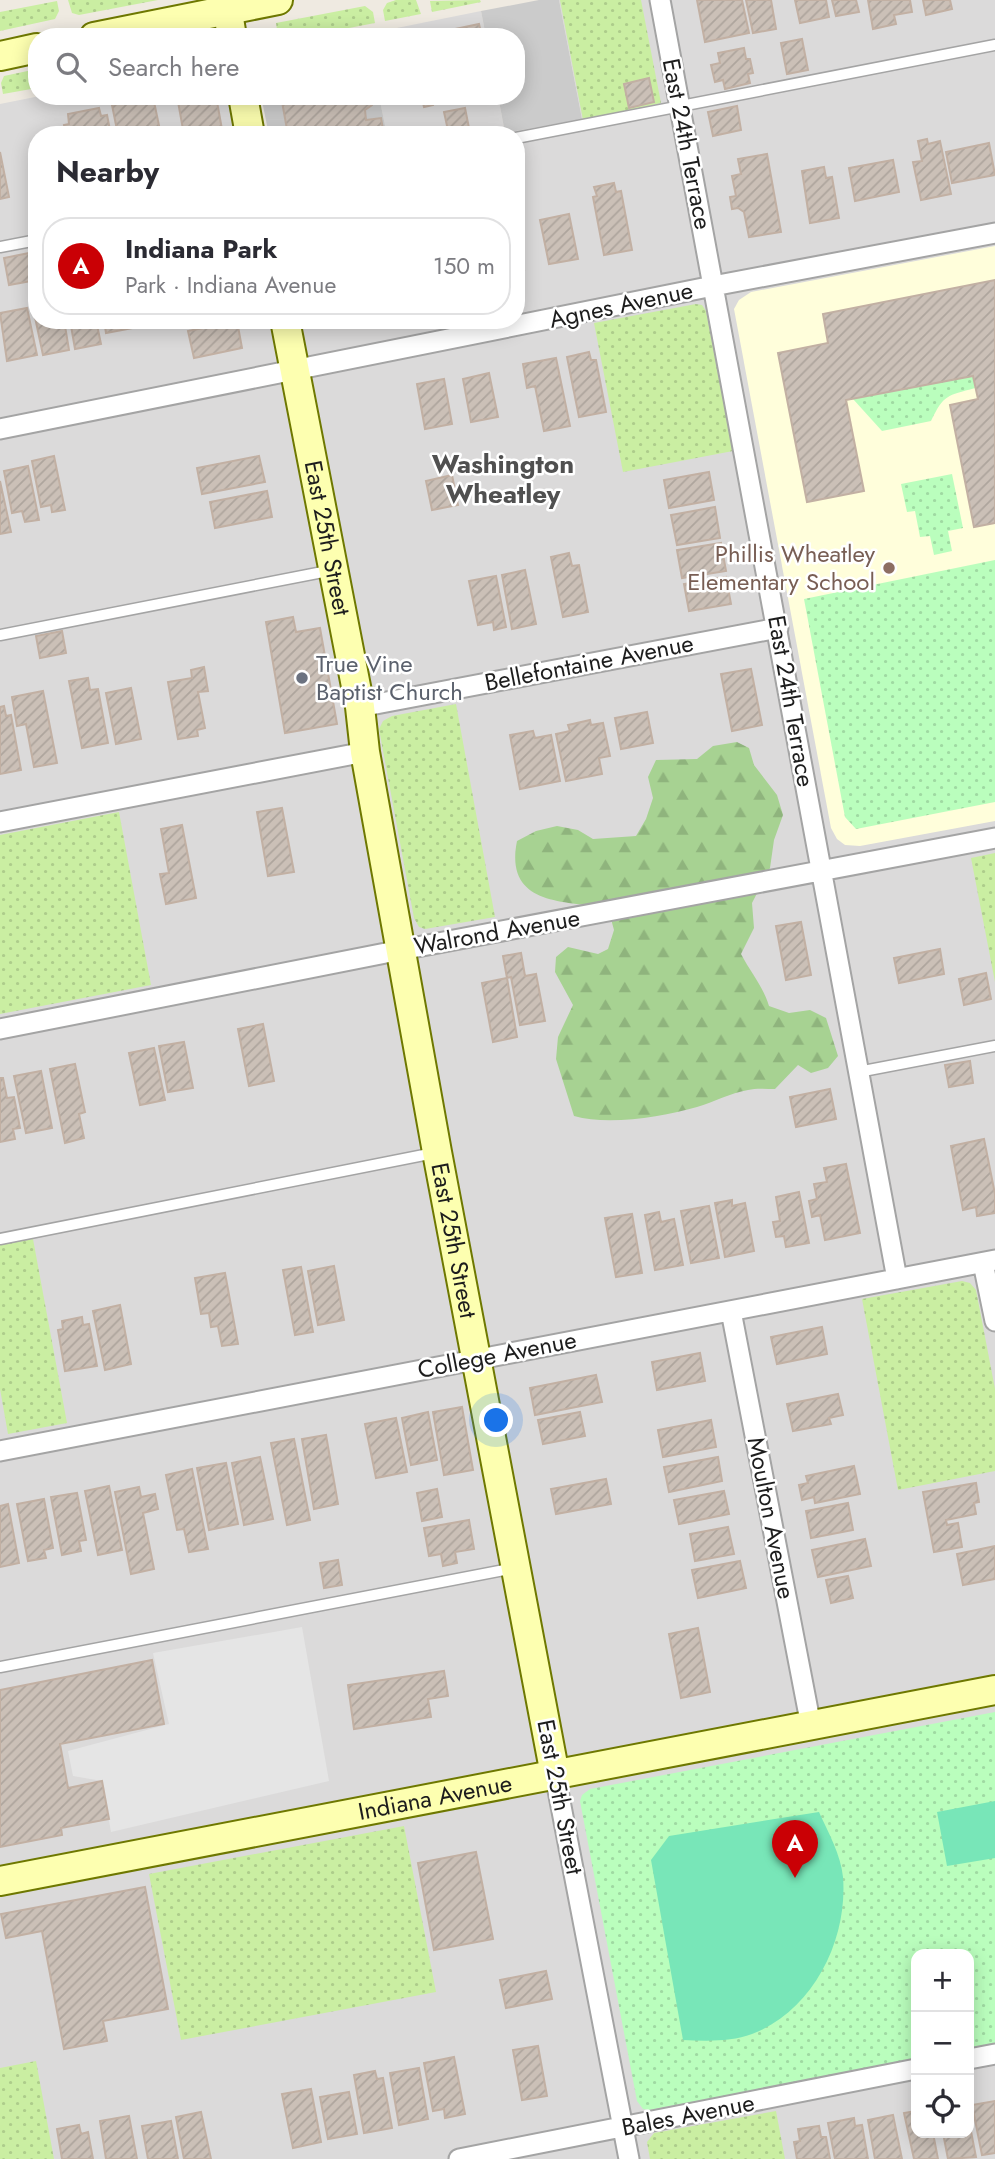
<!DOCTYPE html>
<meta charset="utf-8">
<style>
body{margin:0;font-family:Jost,sans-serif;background:#f7f7f7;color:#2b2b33}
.controls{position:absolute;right:21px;bottom:21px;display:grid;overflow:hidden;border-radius:14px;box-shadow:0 4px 18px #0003}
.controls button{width:63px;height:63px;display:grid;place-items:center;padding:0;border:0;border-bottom:2px solid #e1e1e2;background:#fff;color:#2b2b33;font:35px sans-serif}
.you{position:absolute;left:497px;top:1421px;width:24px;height:24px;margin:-18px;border:5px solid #fff;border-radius:50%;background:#1a73e8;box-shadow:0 0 0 10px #1a73e833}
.badge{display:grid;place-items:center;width:46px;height:46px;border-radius:50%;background:#ca0005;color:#fff;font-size:23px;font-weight:700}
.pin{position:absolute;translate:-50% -58px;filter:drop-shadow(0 2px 4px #0008)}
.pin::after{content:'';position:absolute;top:37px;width:24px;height:21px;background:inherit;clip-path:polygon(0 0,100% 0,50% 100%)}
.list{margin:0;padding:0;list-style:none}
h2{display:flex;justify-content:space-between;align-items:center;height:91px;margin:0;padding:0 28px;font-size:30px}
h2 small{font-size:23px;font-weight:400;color:#7c7c81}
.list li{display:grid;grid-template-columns:46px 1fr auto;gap:21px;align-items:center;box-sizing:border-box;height:98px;margin:0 14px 14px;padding:0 14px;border:2px solid #e1e1e2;border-radius:28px}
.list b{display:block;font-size:26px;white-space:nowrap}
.list p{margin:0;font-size:23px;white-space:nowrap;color:#7c7c81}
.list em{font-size:23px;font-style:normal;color:#7c7c81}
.icon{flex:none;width:38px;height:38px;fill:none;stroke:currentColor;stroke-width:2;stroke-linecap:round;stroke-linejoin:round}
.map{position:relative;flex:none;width:995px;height:2159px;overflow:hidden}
.search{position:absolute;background:#fff;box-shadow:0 4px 18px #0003;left:28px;top:28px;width:497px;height:77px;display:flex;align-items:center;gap:18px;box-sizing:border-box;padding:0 24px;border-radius:28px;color:#7c7c81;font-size:26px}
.panel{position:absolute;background:#fff;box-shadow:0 4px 18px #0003;left:28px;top:126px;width:497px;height:203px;border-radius:28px}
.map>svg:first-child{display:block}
</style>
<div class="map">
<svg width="995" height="2159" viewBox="0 0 995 2159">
<defs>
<pattern id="grass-dots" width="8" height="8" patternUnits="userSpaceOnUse" patternTransform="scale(1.75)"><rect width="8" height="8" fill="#caeea2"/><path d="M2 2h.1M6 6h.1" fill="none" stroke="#adcc8b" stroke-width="1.8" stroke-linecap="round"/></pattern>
<pattern id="forest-firs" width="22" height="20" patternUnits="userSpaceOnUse" patternTransform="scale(1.75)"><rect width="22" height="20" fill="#a7d292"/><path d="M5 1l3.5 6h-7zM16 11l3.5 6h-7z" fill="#8fb47d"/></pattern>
<pattern id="park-dots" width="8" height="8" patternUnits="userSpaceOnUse" patternTransform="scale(1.75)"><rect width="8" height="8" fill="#bafebd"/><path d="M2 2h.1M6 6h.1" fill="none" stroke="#9fd9a2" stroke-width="1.8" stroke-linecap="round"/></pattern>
<pattern id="building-hatch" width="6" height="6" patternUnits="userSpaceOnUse" patternTransform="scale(1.75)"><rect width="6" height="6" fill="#cbc0b7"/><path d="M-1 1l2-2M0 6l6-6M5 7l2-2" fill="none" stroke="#aea59d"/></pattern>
</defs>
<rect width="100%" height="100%" fill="#efeae1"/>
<!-- residential -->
<path fill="#dbdada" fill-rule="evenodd" d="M559,0H995V2159H0V104L40,96H231L238,135H37V320H516V135H387L379,96H498L505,133L582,118ZM916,1954H969V2133H916Z
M481,11L486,37H367V34Z"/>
<!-- education -->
<path fill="#fffedb" d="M995,246V821L860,846L845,845L837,839L831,828L734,309L739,300L751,292Z"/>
<!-- religious -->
<path fill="#cbcbcb" d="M539,0H559L582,119L505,133L498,96H516V37H486L481,11Z
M261,96H379L387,135H269Z"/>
<!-- grass -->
<path fill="url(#grass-dots)" d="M68,0H158L79,15L72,13Z
M416,0L421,14L385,21L383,10L387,3L396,0Z
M480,0L481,2L432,12L430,1Z
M560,0H641L661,103L583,120Z
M57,1L59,11L55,19L0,31V12Z
M365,6L373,12L375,23L302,37H278L276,23Z
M37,69V88L3,94L1,83L4,76Z
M696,304L702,305L706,311L733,451L623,472L594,323Z
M456,704L495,917L425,929L419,927L414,918L379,729L383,721L392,716Z
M119,812L151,985L0,1014V835Z
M995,853V982L971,858Z
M33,1239L67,1423L8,1434L0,1389V1245Z
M962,1281L970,1283L976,1290L995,1389V1471L898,1490L862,1299Z
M404,1826L436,1992L181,2040L149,1874Z
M36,2061L54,2159H0V2068Z
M776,2111L785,2159H650L647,2142L654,2133Z"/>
<!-- forest -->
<path fill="url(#forest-firs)" d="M737,742L749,748L754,765L777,795L783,815L774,840L770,868L752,903L754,928L741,954C751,973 763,986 769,1006L789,1013L810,1010L826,1018L838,1056L828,1068L811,1073L798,1065L775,1089C766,1089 756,1088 748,1090C730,1093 714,1102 697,1107C662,1117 608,1126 574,1116L556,1059L558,1037L573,1005L555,972L556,957L568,947L598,954L608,949L614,930L608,908C564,901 504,906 517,841L536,831L557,826L578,830L593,839L636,836L646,819L653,798L648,777L656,760L697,759L713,746Z"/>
<!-- park -->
<path fill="url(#park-dots)" d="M973,376L975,388C947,396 944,394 931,421L882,431L853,399Z
M952,474L963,528L948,531L952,551L934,555L930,536L920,537L915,511L907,512L901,484Z
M995,560V802L856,829L845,817L804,599Z
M995,1712V2045L969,2050V1954H916V2060L649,2110L643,2109L637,2101L580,1801L582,1795L590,1789Z"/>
<!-- pitch -->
<path fill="#78e6b8" d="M995,1801V1858L947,1866L937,1812Z
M819,1812C828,1832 841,1855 843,1877C848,1940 813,2011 752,2034C731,2042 706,2041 683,2040L651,1860L669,1836Z"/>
<!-- parking -->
<path fill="#e5e5e5" d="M302,1627L329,1781L111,1832L102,1781L73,1776L68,1751L169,1724L153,1653Z"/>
<!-- building -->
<path fill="url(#building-hatch)" stroke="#c2b0a3" stroke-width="2" d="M697,0H742L749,33L705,42Z
M746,0H771L776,29L753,33Z
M795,0H826L829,17L800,23Z
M832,0H856L859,12L836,16Z
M868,0H910L912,12L894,15L896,24L873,29Z
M923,0H950L952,9L926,15Z
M479,24L482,37H457L455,29Z
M802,39L808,70L787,74L781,43Z
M744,48L746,59H750L753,73L748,74L750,83L725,89L723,80L715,82L711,65L720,63L718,53Z
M649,78L654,102L629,108L624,84Z
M177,96H216L223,135H184Z
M281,96H376L372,105L365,110L366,120L381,118L384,135H288Z
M406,96H437V97L432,98L433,105L424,107L422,99L407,102Z
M153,97L161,135H118L112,105Z
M737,106L741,130L713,136L708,112Z
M99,108L101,116L107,115L111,135H66L64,125L69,124L68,114Z
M465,108L470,133L449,135L444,112Z
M927,139L928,144L940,141L951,194L921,200L913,162L922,161L918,141Z
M989,143L995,175L952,183L946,152Z
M0,152L9,197L0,199Z
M767,154L781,232L749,237L744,212L738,208L732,209L730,197L736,196L732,176L741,174L738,159Z
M893,160L899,192L855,201L849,168Z
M824,167L826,178L832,177L839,218L810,223L802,171Z
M614,183L616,192L621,191L632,250L604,255L593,197L597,196L594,187Z
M569,214L578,259L549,264L540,220Z
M516,230L524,270L516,272Z
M34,252L37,280L9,285L4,258Z
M995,280V523L974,527L950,405L978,399L973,376L846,400L864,491L807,502L778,353L828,343L823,314Z
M37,302V320H64L69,350L43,355L32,303Z
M27,308L37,355L7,361L0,313Z
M70,320H96L101,344L75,349Z
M104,320H132L133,328L106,333Z
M237,321L242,348L194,358L188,331Z
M589,352L591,360H596L606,412L579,417L567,357Z
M556,358L570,426L544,431L535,386L527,388L523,364Z
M489,373L498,417L471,422L463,379Z
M444,379L452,424L425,429L417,384Z
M54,456L65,510L52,512L51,505L41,507L32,461Z
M259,456L265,482L202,494L197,468Z
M28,466L39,520L25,522L22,511L12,513L4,471Z
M709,472L714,500L669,508L664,480Z
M452,475L458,505L432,510L426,481Z
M0,481L11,532L0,534Z
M267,491L272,517L215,528L210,502Z
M715,507L720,538L677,545L671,515Z
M721,543L726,571L682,578L677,550Z
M569,553L572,566L579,565L588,612L563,617L551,557Z
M525,570L536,624L512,629L502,575Z
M496,576L506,627L494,630L493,622L478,625L469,581Z
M726,577L731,604L689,611L684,584Z
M293,617L296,632L320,628L337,724L285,733L266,622Z
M62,631L66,653L40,658L36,636Z
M204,667L208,691L198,692L205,728L197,730L198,736L178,739L168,682L192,678L191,670Z
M751,669L762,725L732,731L721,674Z
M88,678L90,690L98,689L108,743L82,748L69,681Z
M131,688L141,739L116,744L106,693Z
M43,691L57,763L34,767L26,724L17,726L12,697Z
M4,706L6,716L11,715L21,770L0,774V707Z
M647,712L653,743L621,749L615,718Z
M590,720L591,725L603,723L610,756L599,758L602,774L566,781L556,734L570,731L568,725Z
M533,731L535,738L551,735L560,781L520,789L510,735Z
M282,808L294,872L268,876L257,812Z
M182,825L196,898L166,904L160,874L169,873L161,829Z
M801,922L811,975L786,980L776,926Z
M940,949L944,974L899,983L894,958Z
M521,953L525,976L536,974L545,1021L520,1025L511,977L507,978L503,956Z
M986,973L991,999L964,1005L959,979Z
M507,978L517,1037L493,1042L482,983Z
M263,1024L274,1081L249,1086L238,1029Z
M184,1042L193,1088L168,1092L159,1046Z
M154,1048L165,1100L140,1105L129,1053Z
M970,1061L973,1083L949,1087L945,1065Z
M75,1064L85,1112L79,1114L84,1138L65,1143L50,1069Z
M41,1071L52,1128L26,1133L14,1076Z
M0,1078H3L7,1098L14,1097L20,1128L13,1129L15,1139L0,1142Z
M830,1089L836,1119L796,1127L790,1097Z
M984,1139L995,1194V1213L977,1216L976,1207L963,1210L951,1146Z
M846,1164L860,1233L825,1240L820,1215L812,1217L809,1201L817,1199L814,1184L827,1182L824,1168Z
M799,1192L809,1243L786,1247L784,1236L776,1237L773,1222L780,1221L776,1197Z
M732,1200V1206L745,1203L754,1251L725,1257L715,1203Z
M709,1206L719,1258L691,1263L681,1211Z
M659,1212L661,1222L674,1219L683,1265L655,1270L645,1215Z
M632,1214L642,1273L616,1277L605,1218Z
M334,1266L344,1320L318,1325L308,1271Z
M301,1267L313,1332L295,1335L283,1270Z
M225,1273L238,1344L222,1346L218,1326L211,1327L209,1313L201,1314L195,1278Z
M120,1305L131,1364L105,1370L93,1311Z
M82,1317L83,1325L89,1324L97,1366L65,1371L58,1330L63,1329L62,1321Z
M822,1327L827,1354L777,1364L771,1337Z
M700,1353L705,1381L657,1390L652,1362Z
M596,1375L602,1402L535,1415L530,1388Z
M838,1394L843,1415L829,1418L831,1424L793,1431L787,1404Z
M462,1407L473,1470L444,1475L433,1412Z
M428,1412L437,1460L411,1465L402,1418Z
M580,1412L585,1436L543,1444L538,1420Z
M396,1418L407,1472L376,1478L365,1424Z
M711,1420L716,1447L663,1457L658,1430Z
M326,1435L338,1504L314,1509L302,1439Z
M294,1439L310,1520L287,1525L271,1443Z
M260,1457L273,1519L244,1525L232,1463Z
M718,1457L722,1481L669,1492L664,1467Z
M226,1463L238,1524L209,1530L197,1468Z
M854,1466L860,1494L815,1503L814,1497L802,1500L799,1485L808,1483L806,1476Z
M192,1469L208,1549L189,1552L184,1529L177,1530L166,1475Z
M606,1479L611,1504L556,1514L551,1489Z
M976,1483L979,1502L974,1503L976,1514L946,1520L947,1525L958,1523L962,1547L934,1552L923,1492Z
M109,1486L122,1550L98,1555L85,1491Z
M139,1487L141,1497L155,1494L158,1509L143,1513L154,1569L131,1574L115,1492Z
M437,1489L442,1517L422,1521L417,1493Z
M724,1491L729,1514L679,1524L674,1500Z
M77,1493L86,1540L79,1541L81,1551L62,1555L51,1497Z
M44,1499L53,1548L44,1550L46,1558L28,1561L17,1504Z
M848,1503L853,1530L811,1538L806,1511Z
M8,1504L19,1563L0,1567V1506Z
M469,1520L474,1549L455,1552L457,1563L443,1566L441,1554L429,1556L424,1528Z
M728,1527L734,1554L695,1561L690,1534Z
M865,1539L871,1566L818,1577L812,1550Z
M995,1546V1579L963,1585L957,1554Z
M338,1560L342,1585L324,1588L320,1563Z
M740,1561L746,1588L698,1598L692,1570Z
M848,1576L853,1598L831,1603L826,1580Z
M698,1628L710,1692L681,1698L669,1634Z
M152,1660L164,1724L60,1744L68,1788L102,1781L109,1819L61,1828L62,1835L0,1847V1690Z
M444,1671L448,1696L428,1699L431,1717L354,1729L348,1685Z
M476,1852L493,1939L434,1950L418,1863Z
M145,1887L168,2009L103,2021L107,2041L64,2049L42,1931L6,1938L1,1914Z
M546,1971L552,1999L506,2008L500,1980Z
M538,2046L547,2096L522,2100L513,2050Z
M454,2057L465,2114L445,2118L444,2109L433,2111L424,2063Z
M419,2068L428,2119L399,2125L390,2073Z
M375,2071L377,2079L383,2078L392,2128L364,2133L354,2075Z
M311,2089L321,2142L293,2148L282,2094Z
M349,2092L357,2134L328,2139L320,2097Z
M995,2101V2153L982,2155L972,2105Z
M916,2111V2133H933L938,2159H914L904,2113Z
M201,2112L211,2159H184L176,2117Z
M893,2115L902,2159H875L868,2120Z
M129,2116L137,2159H106L100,2121Z
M854,2118L855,2126L862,2125L868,2159H835L828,2123Z
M171,2121L178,2159H148L142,2126Z
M969,2121L976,2157L948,2159L943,2133H969Z
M79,2125L81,2134L88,2132L93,2159H62L57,2129Z
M819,2126L821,2137H826L830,2159H797L794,2142L800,2141L798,2129Z"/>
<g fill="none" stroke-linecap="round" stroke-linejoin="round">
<!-- lane casing -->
<g stroke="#a4a4a4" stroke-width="13">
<path id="lane" d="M516,138L995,45
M0,247L37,240
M0,635L333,570
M858,1072L995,1046
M0,1239L434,1153
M0,1667L515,1568"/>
</g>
<!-- street casing -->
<g stroke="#a4a4a4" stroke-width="23">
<path id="street" d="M660,0L897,1279
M0,429L713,286L995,233
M360,707L778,628
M0,822L365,752
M0,1029L401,950L995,838
M983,1263L995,1321
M731,1311L811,1726
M0,1451L995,1260
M555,1775L629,2159
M969,2059L995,2054
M459,2159L916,2069"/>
</g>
<!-- secondary casing -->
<g stroke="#6e7800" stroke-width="32">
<g id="secondary">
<path d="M226,0L232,37"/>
<path d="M94,37L278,0"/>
<path d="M0,56L37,48"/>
<path d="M243,96L250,135"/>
<path id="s1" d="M285,320L360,707L365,752L437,1152L555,1775"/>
<path id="s2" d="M0,1881L995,1690"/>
</g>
</g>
<!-- lane -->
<use href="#lane" stroke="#fff" stroke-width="10"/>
<!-- street -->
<use href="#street" stroke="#fff" stroke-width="19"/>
<!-- secondary -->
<use href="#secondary" stroke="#fdffb0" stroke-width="28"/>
</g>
<!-- markers -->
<circle fill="#8d6e63" stroke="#fff" stroke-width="2.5" cx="889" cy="568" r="7"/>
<circle fill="#6b7280" stroke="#fff" stroke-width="2.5" cx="302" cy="678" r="7"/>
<g text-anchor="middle" stroke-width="5" stroke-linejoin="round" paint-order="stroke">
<!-- street labels -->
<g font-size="24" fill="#1d1d1d" stroke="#fff">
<text transform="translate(687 144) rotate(79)" y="8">East 24th Terrace</text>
<text transform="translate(621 305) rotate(-12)" y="8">Agnes Avenue</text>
<text dy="8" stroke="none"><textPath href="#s1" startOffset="222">East 25th Street</textPath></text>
<text transform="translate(589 663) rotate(-11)" y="8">Bellefontaine Avenue</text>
<text transform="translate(791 701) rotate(80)" y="8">East 24th Terrace</text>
<text transform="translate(497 932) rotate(-10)" y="8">Walrond Avenue</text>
<text dy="8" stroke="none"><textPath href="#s1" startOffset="936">East 25th Street</textPath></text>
<text transform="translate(497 1355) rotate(-11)" y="8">College Avenue</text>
<text transform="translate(771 1518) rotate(79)" y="8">Moulton Avenue</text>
<text transform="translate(560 1797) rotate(79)" y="8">East 25th Street</text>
<text dy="8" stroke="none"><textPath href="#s2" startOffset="443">Indiana Avenue</textPath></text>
<text transform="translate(688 2115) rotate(-11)" y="8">Bales Avenue</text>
</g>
<!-- education labels -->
<g font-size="24" fill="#785e54" stroke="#fff" text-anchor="end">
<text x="875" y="562">Phillis Wheatley<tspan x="875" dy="28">Elementary School</tspan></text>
</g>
<!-- worship labels -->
<g font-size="24" fill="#5b616d" stroke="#fff" text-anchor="start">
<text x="316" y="672">True Vine<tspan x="316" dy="28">Baptist Church</tspan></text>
</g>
<!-- neighbourhood labels -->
<g font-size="26" font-weight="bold" fill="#505050" stroke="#fff">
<text x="503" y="473">Washington<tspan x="503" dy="30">Wheatley</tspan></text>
</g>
</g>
</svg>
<div class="controls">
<button>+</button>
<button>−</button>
<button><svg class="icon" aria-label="locate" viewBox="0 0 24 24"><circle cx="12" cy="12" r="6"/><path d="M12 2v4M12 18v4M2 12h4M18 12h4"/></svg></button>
</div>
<div class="you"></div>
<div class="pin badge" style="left:795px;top:1878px">A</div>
<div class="search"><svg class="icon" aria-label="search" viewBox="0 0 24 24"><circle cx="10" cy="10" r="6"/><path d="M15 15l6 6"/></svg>Search here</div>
<section class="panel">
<h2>Nearby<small></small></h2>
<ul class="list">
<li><span class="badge">A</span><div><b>Indiana Park</b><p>Park · Indiana Avenue</p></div><em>150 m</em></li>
</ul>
</section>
</div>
